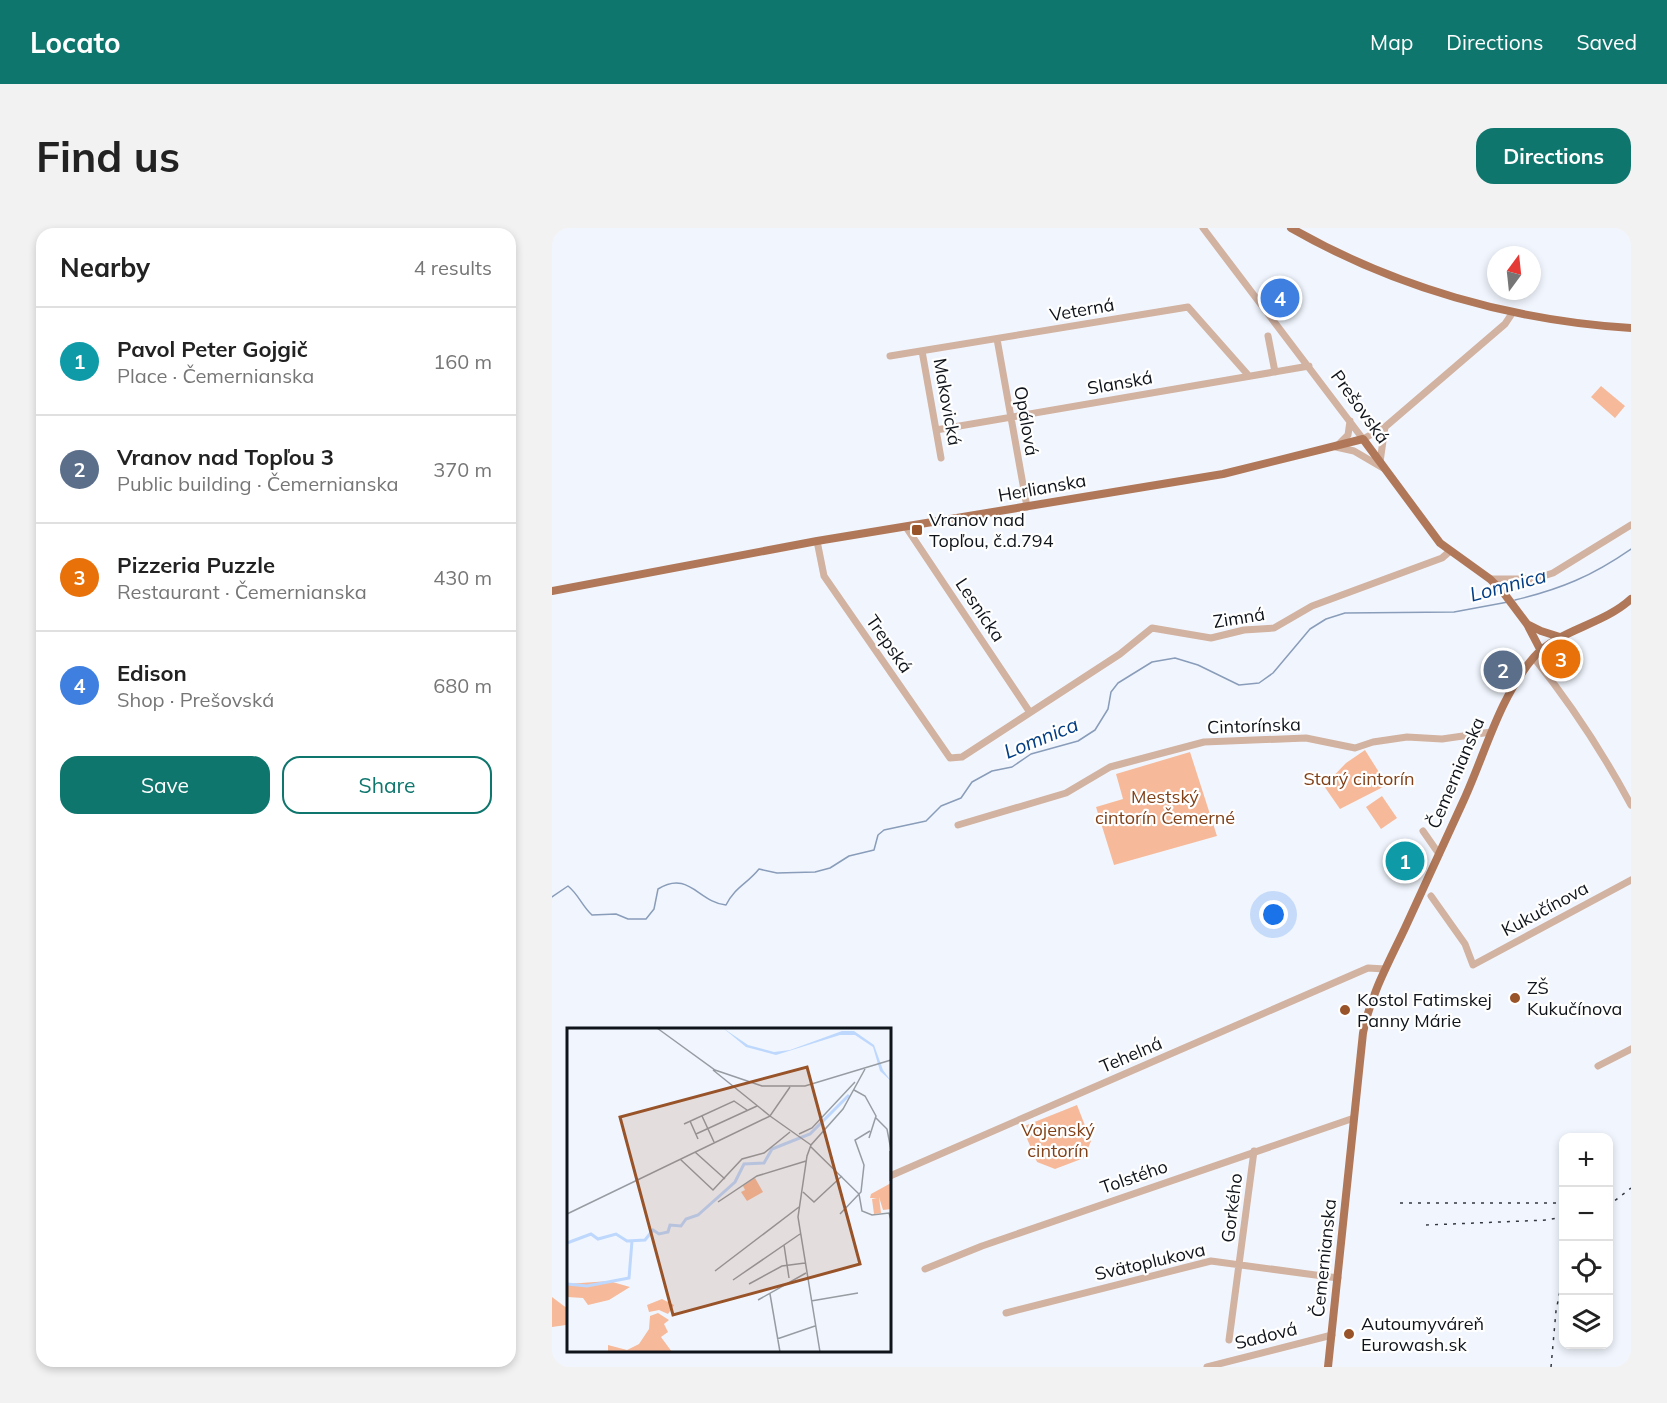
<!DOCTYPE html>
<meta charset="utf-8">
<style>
body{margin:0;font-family:Mulish,sans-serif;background:#f2f2f2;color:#222}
.controls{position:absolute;right:18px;bottom:18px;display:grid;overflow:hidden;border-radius:12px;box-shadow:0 3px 9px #0003}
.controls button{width:54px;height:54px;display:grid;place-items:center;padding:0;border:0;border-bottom:2px solid #e0e0e0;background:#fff;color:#222;font:30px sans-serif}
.compass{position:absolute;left:935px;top:18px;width:54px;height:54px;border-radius:50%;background:#fff;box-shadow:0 3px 9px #0003;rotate:15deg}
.you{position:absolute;left:722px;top:687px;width:21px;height:21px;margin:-15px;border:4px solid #fff;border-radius:50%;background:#1a73e8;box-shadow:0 0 0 9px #1a73e833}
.badge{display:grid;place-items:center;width:39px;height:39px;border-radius:50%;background:#0f766e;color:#fff;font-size:20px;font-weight:700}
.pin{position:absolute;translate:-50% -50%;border:3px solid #fff;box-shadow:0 2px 6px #0006}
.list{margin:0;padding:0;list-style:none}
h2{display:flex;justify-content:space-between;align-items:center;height:78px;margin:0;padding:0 24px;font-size:26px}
h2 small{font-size:20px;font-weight:400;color:#767676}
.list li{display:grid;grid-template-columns:39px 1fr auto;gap:18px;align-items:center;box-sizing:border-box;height:108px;padding:0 24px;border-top:2px solid #e0e0e0}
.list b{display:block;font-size:22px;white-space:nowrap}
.list p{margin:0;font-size:20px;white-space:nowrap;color:#767676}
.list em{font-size:20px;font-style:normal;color:#767676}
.actions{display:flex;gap:12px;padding:18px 24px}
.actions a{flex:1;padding:14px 0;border:2px solid #0f766e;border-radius:18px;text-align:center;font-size:21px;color:#0f766e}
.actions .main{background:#0f766e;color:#fff}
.icon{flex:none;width:33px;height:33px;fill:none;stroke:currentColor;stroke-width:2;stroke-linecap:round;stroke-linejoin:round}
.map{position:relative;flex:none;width:1079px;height:1139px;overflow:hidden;border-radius:18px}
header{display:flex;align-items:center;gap:36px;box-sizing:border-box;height:84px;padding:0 30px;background:#0f766e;color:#fff}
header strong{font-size:28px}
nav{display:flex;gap:33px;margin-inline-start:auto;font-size:21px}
.intro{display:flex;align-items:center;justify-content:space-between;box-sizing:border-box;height:144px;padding:0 36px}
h1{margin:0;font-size:42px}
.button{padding:15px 27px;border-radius:18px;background:#0f766e;color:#fff;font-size:21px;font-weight:700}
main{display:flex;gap:36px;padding:0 36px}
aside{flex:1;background:#fff;border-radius:18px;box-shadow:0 3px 9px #0003}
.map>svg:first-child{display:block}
</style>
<header>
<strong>Locato</strong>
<nav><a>Map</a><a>Directions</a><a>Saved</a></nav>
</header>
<div class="intro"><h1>Find us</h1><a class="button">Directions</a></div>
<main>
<aside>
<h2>Nearby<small>4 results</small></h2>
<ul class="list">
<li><span class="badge" style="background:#0f9aa8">1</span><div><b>Pavol Peter Gojgič</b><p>Place · Čemernianska</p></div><em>160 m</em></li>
<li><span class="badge" style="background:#5c6f8a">2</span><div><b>Vranov nad Topľou 3</b><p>Public building · Čemernianska</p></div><em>370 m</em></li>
<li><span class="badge" style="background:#e8710a">3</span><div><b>Pizzeria Puzzle</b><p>Restaurant · Čemernianska</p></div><em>430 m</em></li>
<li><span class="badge" style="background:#3f7fe0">4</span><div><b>Edison</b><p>Shop · Prešovská</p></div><em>680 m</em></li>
</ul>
<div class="actions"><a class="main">Save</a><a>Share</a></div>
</aside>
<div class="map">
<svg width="1079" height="1139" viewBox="0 0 1079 1139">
<rect width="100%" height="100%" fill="#f1f6fe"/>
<!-- green -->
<path fill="#f6ba9a" d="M1049,158L1073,178L1063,190L1039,169Z
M813,522L835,557L788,581L772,558L794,535Z
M638,524L665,608L562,637L544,579L571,571L564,546Z
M830,568L845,590L829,601L814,579Z
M525,877L539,913L532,930L503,941L485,934L470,899Z
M0,1069L16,1081L14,1097L0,1099Z"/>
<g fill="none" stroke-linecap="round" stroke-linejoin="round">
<!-- stream -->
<path stroke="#899cb9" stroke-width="1.5" d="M963,372C1009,361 1040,348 1079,321
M0,669L16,658C27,667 30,678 40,687L64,686L76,691H94L102,681L106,661C137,642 146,674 174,677C183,659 195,656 207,641L225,645L263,644L278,640L297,628L322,622L326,607L332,602L374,593L389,578L409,570L420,554L440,543L460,539L479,526L526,513L543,502L556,481L559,464L566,455L600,434L623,430L646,437L687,457L707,455L721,445L758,401L774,391L793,385L902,384L956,374"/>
<!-- minor -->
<path stroke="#d2b2a1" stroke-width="7" d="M651,0L811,211L833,199L953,96L961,84
M716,108L723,144
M445,111L475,279
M370,123L389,230
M338,128L636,79L697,148
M384,202L757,138
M787,216L796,207L798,193
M784,219L802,223L831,240
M828,234L833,199
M354,299L477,483
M265,313L272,348L398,530L410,529L568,426L600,400L659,410L692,402L722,400L760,378L890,330L897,324
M938,351H982L1001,345L1079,297
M982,430C1019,476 1051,525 1079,577
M406,597L514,565L558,539L652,514L754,510L803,520L821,514L855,509L890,511L939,504
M871,603L887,626
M879,668L913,716L921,737L1079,652
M1046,838L1079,821
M338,948L816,740L833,741
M373,1041L430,1018L802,890
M454,1085L659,1033L786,1050
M677,1112L702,923
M655,1139L780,1107"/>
<!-- major -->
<path stroke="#b07859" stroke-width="8" d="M739,0C842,59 961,93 1079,100
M0,363L265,313L671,246L811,211L888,315L938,351L951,364L975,396L989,423
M975,396L989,403L1011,410
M776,1139L811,805C818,768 837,734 853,700C872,659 891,617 910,576C933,527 946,471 982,429C1006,402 1051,397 1079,371"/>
<!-- rail -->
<path stroke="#33383f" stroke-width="1.5" stroke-dasharray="3 6" stroke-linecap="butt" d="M848,975H1011
M1056,978L1079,960
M874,997L994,992L1011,989
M999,1139L1004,1083L1011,1048"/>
</g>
<!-- markers -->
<g fill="#985329" stroke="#fff" stroke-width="2">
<rect x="359" y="296" width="12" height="12" rx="3"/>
<circle cx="963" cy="770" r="6"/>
<circle cx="793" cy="782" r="6"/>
<circle cx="797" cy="1106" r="6"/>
</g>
<g text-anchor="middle" stroke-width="4.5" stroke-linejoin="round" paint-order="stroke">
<!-- street labels -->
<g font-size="18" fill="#0f141a" stroke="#fff">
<text transform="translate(530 82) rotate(-10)" y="6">Veterná</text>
<text transform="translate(568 155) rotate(-10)" y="6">Slanská</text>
<text transform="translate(395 174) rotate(80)" y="6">Makovická</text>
<text transform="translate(808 179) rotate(54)" y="6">Prešovská</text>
<text transform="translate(474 193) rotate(80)" y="6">Opálová</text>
<text transform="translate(490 260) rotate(-10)" y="6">Herlianska</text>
<text transform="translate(428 382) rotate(56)" y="6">Lesnícka</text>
<text transform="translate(687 390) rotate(-9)" y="6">Zimná</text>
<text transform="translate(337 416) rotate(55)" y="6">Trepská</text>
<text transform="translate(702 498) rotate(-2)" y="6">Cintorínska</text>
<text transform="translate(904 545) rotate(-67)" y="6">Čemernianska</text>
<text transform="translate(993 681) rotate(-28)" y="6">Kukučínova</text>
<text transform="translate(579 827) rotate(-23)" y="6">Tehelná</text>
<text transform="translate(582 949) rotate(-19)" y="6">Tolstého</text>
<text transform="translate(680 980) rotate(-83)" y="6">Gorkého</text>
<text transform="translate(772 1030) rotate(-84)" y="6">Čemernianska</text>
<text transform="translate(598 1034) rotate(-13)" y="6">Svätoplukova</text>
<text transform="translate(714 1108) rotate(-14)" y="6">Sadová</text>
</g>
<!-- poi labels -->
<g font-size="18" fill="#0f141a" stroke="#fff" text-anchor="start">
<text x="377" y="298">Vranov nad<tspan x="377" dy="21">Topľou, č.d.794</tspan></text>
<text x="975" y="766">ZŠ<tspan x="975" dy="21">Kukučínova</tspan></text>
<text x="805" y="778">Kostol Fatimskej<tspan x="805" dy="21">Panny Márie</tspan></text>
<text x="809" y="1102">Autoumyváreň<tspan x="809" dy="21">Eurowash.sk</tspan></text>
</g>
<!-- park labels -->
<g font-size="18" fill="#814118" stroke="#fff">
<text x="807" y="557">Starý cintorín</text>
<text x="613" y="575">Mestský<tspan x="613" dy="21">cintorín Čemerné</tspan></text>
<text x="506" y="908">Vojenský<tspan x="506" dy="21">cintorín</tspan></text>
</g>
<!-- water labels -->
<g font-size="20" font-style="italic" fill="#033e83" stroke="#fff">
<text transform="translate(956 357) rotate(-15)" y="7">Lomnica</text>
<text transform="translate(489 510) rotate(-22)" y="7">Lomnica</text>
</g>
</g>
<!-- overview -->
<g transform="translate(15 800)">
<rect width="324" height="324" fill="#f1f6fe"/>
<path d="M188,150L196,164L180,173L174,164L178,162L176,158ZM324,155V181L316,182L312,169L314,185L307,186L305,171L310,170H303L304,166ZM42,253L63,259L42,272L21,277L16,270L0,269V256ZM95,271L107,277L101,286L92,282L82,284L80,277ZM91,285L102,292L97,296L101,304L94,309L105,324H41V317L60,322L72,316L82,301L83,288Z" fill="#f6ba9a"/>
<path d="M156,0L181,17L207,24L223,22L275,3H287L307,17L316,42L324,53L313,43L306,19L288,7H273L209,27L179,19Z" fill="#bdd7fd"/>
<path fill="none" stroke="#bdd7fd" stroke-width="3" d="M0,215L24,206L31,211L49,206L60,213L78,212L86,202L92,206L101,204L103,197L114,198L119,191L131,187L168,154L177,136L197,135L205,121L243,106L282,67M0,256L20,258L62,250L65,213"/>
<path fill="none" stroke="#979ca3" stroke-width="1.5" d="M90,0L148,42L195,58H238L324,32M146,42L203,88L223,59M287,62L298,68L309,88L302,110M135,88L147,114M309,90L320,101L324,122M123,93L131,111M117,96L167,73L180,82M129,106L190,78M232,106L245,100L288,54M243,118L292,166L295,183L305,187L322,185L324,192M128,124L158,151M113,131L146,162L175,131L197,125L223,104M323,153V123M236,164L247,174L275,148M151,174L190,148L239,133M0,186L203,88L244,117M273,186L294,164L297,137L288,112L303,103M217,217L222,250M148,243L232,179M166,252L233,206M182,256L215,238L238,235M203,266L213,324M191,272L239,245M244,273L291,265M210,311L248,298M253,324L231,189L240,128L244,117L276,81L298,41"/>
<path fill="#985329" fill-opacity="0.15" stroke="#985329" stroke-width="3" d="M240,39L293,236L106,287L53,89Z"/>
<rect width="324" height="324" fill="none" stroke="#0f141a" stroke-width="3"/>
</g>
</svg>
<div class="controls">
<button>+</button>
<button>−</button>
<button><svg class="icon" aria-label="locate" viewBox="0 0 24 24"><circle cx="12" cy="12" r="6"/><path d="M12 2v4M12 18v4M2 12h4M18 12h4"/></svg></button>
<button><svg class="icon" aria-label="layers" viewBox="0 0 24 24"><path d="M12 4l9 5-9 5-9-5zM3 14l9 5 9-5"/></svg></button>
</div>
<svg class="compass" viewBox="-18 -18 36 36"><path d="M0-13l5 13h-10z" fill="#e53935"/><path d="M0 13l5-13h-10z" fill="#767676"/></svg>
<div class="you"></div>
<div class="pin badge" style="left:853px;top:633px;background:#0f9aa8">1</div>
<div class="pin badge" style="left:951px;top:442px;background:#5c6f8a">2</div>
<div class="pin badge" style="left:1009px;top:431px;background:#e8710a">3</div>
<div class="pin badge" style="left:728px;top:70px;background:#3f7fe0">4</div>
</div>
</main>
